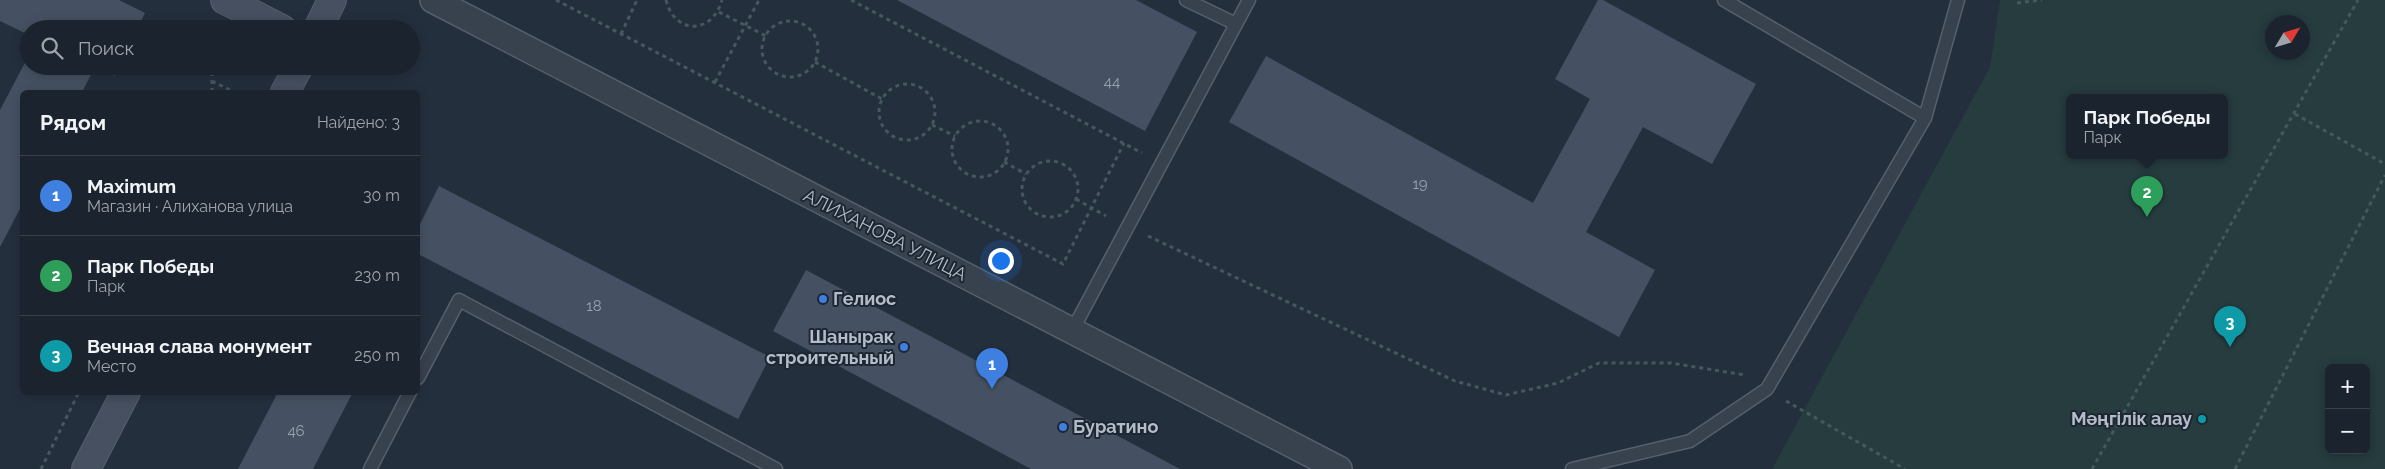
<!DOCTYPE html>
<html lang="ru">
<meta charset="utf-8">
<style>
body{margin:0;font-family:Raleway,sans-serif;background:#282f3a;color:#f1f3f6}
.controls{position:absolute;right:15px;bottom:15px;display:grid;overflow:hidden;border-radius:8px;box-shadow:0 2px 12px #0003}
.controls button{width:45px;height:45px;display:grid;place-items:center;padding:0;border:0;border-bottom:1px solid #39404a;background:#1b232e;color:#f1f3f6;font:25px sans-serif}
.compass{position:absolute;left:2265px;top:15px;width:45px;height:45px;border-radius:50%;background:#1b232e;box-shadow:0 2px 12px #0003;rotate:52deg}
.you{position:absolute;left:1000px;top:260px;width:18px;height:18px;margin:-12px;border:4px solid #fff;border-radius:50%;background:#1a73e8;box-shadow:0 0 0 8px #1a73e833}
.badge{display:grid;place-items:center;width:32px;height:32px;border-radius:50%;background:#ea580c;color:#fff;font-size:16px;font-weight:700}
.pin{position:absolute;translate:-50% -41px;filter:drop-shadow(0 1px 2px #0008)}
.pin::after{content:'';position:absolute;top:26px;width:18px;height:15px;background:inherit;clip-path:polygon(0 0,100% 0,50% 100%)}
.popup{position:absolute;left:2066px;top:94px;width:162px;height:65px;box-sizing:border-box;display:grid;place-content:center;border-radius:8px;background:#1b232e;filter:drop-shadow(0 1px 4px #0005);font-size:16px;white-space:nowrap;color:#a0a4aa}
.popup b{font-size:19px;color:#f1f3f6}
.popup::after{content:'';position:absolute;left:50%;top:100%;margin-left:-10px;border:10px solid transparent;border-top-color:#1b232e}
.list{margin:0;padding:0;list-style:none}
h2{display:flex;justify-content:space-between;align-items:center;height:65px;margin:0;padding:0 20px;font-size:21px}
h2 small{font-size:16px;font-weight:400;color:#a0a4aa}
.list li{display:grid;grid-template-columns:32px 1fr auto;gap:15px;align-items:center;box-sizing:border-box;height:80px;padding:0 20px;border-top:1px solid #39404a}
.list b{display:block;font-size:19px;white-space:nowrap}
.list p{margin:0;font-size:16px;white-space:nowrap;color:#a0a4aa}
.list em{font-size:16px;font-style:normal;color:#a0a4aa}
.icon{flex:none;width:28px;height:28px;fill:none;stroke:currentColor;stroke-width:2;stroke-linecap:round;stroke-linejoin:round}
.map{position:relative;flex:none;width:2385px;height:469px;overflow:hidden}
.search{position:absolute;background:#1b232e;box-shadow:0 2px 12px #0003;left:20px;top:20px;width:400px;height:55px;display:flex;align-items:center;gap:12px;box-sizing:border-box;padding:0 18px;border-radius:28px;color:#a0a4aa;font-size:19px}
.panel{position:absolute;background:#1b232e;box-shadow:0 2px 12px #0003;left:20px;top:90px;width:400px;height:305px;border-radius:8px}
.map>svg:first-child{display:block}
</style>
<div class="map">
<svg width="2385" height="469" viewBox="0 0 2385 469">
<rect width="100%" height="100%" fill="#242f3e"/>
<!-- green -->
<path fill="#263c3f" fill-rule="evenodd" d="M2000,0H2385V469H1772L1990,67ZM2272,22H2302V52H2272ZM2070,98H2224V156H2070ZM2329,368H2366V450H2329Z"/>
<!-- building -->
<path fill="#455162" d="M0,0H119L145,13L137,29H29V35L0,21Z
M897,0H1136L1197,32L1145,131Z
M1598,0H1603L1756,84L1712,164L1643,127L1586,232L1655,270L1619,337L1229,122L1266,56L1533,203L1590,99L1555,79Z
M29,55V66H119L115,76L95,67L82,92H22V205L0,247V110Z
M439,186L770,357L738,419L418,254V228Z
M806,270L1180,469H1031L773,331Z
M278,392H353L313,469H238Z"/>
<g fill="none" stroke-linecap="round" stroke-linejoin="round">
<!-- lane casing -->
<g stroke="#565f6c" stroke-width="15">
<path id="lane" d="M1186,0L1236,24
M1724,0L1925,118
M1072,331L1249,0
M418,378L459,300L776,469
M370,469L410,392
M1572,469L1690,441L1767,389L1925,118L1958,0"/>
</g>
<!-- street casing -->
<g stroke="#565f6c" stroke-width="28">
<path id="street" d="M433,0L1339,469"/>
</g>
<!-- secondary casing -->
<g stroke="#565f6c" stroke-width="30">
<path id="secondary" d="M225,0L282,29
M318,29L332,0
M285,92L299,66
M86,469L126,392"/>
</g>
<!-- path -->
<path stroke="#44595c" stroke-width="3" stroke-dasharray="4 4" stroke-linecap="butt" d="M556,0L1063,264L1124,143
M666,0C675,35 712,35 722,0
M851,0L1142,153
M2017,3L2042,0
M719,12L766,36
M762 49a28 28 0 1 1 56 0a28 28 0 1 1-56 0Z
M621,34L637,0
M815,62L882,99
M212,81L234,92
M715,82L759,0
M879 112a28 28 0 1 1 56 0a28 28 0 1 1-56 0Z
M212,92V66
M2295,114L2385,164
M952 149a28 28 0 1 1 56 0a28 28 0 1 1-56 0Z
M932,125L955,136
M1022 189a28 28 0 1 1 56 0a28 28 0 1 1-56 0Z
M1004,162L1026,174
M1076,199L1106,216
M1148,236L1455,381L1506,395L1558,383L1599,363H1671L1745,375
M1786,401L1905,469
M41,469L79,392
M2092,469L2358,0
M2235,469L2385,175"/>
<!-- lane -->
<use href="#lane" stroke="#38414e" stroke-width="12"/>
<!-- street -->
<use href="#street" stroke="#38414e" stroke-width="25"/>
<!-- secondary -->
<use href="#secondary" stroke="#465061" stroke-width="28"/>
</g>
<!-- markers -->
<g fill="#3f7fe0" stroke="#1d2633" stroke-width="2">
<circle cx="823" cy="299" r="5"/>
<circle cx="904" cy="347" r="5"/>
<circle cx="1063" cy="427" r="5"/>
</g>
<circle fill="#0f9aa8" stroke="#1d2633" stroke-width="2" cx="2202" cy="419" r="5"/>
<g text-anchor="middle" stroke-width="4" stroke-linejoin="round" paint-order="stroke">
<!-- number labels -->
<g font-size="15" fill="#98a1af">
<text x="1112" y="87">44</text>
<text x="1420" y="189">19</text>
<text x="594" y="311">18</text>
<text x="296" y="436">46</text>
</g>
<!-- street labels -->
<g font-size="18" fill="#b4bcc9" stroke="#1d2633">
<text transform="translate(885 235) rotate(27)" y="6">АЛИХАНОВА УЛИЦА</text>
</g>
<!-- poi labels -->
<g font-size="18" font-weight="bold" fill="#b4bcc9" stroke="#1d2633" text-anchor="start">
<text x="833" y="305">Гелиос</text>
<text x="894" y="343" text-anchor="end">Шанырак<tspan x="894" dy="21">строительный</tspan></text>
<text x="2192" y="425" text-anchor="end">Мәңгілік алау</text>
<text x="1073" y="433">Буратино</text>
</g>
</g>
</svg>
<div class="controls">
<button>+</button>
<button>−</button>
</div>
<svg class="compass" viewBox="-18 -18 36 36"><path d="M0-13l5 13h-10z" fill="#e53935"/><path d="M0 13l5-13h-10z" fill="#a0a4aa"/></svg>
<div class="you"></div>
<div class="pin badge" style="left:992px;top:389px;background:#3f7fe0">1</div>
<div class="pin badge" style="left:2147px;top:217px;background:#2e9e5b">2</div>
<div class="popup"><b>Парк Победы</b>Парк</div>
<div class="pin badge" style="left:2230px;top:347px;background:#0f9aa8">3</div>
<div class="search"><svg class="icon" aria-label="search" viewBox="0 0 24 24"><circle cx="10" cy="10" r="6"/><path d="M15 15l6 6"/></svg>Поиск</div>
<section class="panel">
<h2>Рядом<small>Найдено: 3</small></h2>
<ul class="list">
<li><span class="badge" style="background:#3f7fe0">1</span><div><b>Maximum</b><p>Магазин · Алиханова улица</p></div><em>30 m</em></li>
<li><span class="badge" style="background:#2e9e5b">2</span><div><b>Парк Победы</b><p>Парк</p></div><em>230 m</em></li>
<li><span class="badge" style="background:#0f9aa8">3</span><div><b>Вечная слава монумент</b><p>Место</p></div><em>250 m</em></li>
</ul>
</section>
</div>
